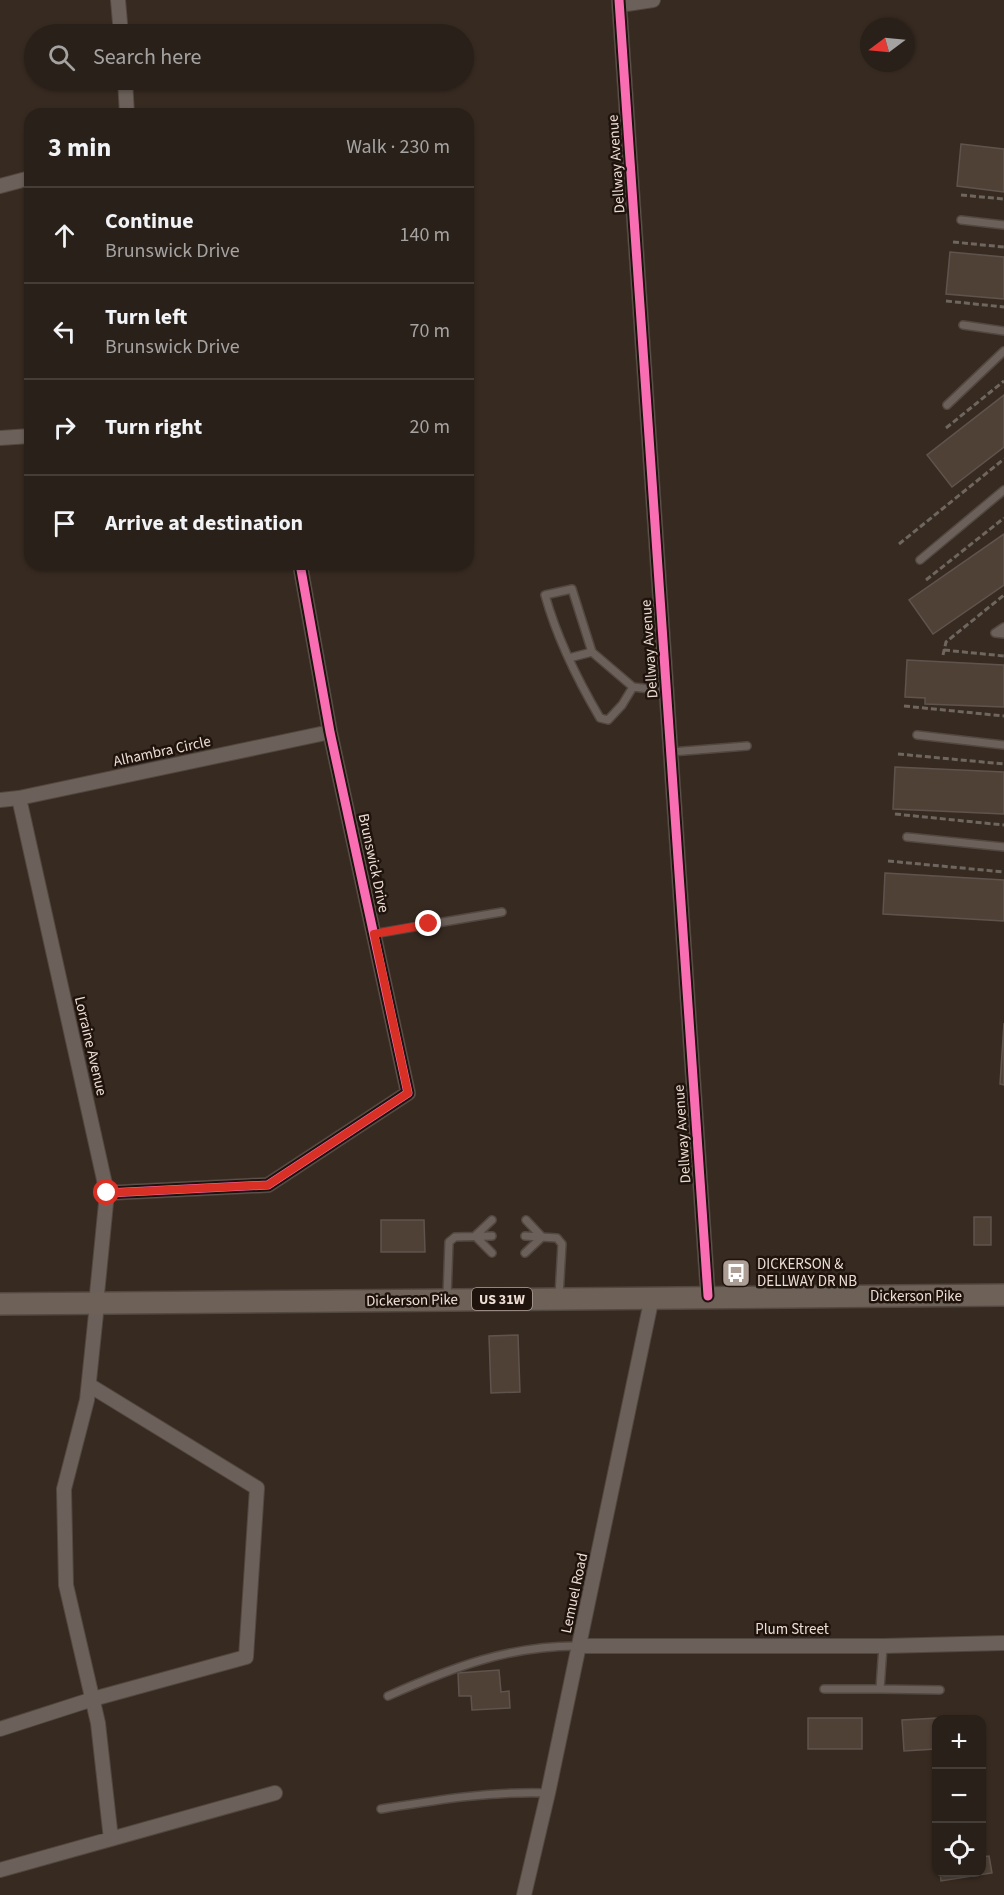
<!DOCTYPE html>
<meta charset="utf-8">
<style>
body{margin:0;font-family:"Source Sans 3",sans-serif;background:#312822;color:#f1f3f6}
.controls{position:absolute;right:18px;bottom:18px;display:grid;overflow:hidden;border-radius:12px;box-shadow:0 2px 4px #0004}
.controls button{width:54px;height:54px;display:grid;place-items:center;padding:0;border:0;border-bottom:2px solid #453e38;background:#292019;color:#f1f3f6;font:30px sans-serif}
.compass{position:absolute;left:860px;top:18px;width:54px;height:54px;border-radius:50%;background:#292019;box-shadow:0 2px 4px #0004;rotate:254deg}
.stop{position:absolute;width:18px;height:18px;margin:-14px;border:4px solid #d93025;border-radius:50%;background:#fff}
.stop.end{background:#d93025;border-color:#fff;box-shadow:0 2px 6px #0008}
.list{margin:0;padding:0;list-style:none}
h2{display:flex;justify-content:space-between;align-items:center;height:78px;margin:0;padding:0 24px;font-size:26px}
h2 small{font-size:20px;font-weight:400;color:#a5a3a2}
.list li{display:grid;grid-template-columns:39px 1fr auto;gap:18px;align-items:center;box-sizing:border-box;height:96px;padding:0 24px;border-top:2px solid #453e38}
.list b{display:block;font-size:22px;white-space:nowrap}
.list p{margin:0;font-size:20px;white-space:nowrap;color:#a5a3a2}
.list em{font-size:20px;font-style:normal;color:#a5a3a2}
.icon{flex:none;width:33px;height:33px;fill:none;stroke:currentColor;stroke-width:2;stroke-linecap:round;stroke-linejoin:round}
.map{position:relative;flex:none;width:1004px;height:1895px;overflow:hidden}
.search{position:absolute;background:#292019;box-shadow:0 2px 4px #0004;left:24px;top:24px;width:450px;height:66px;display:flex;align-items:center;gap:15px;box-sizing:border-box;padding:0 21px;border-radius:33px;color:#a5a3a2;font-size:22px}
.panel{position:absolute;background:#292019;box-shadow:0 2px 4px #0004;left:24px;top:108px;width:450px;height:462px;border-radius:18px}
.map>svg:first-child{display:block}
</style>
<div class="map">
<svg width="1004" height="1895" viewBox="0 0 1004 1895">
<rect width="100%" height="100%" fill="#372a21"/>
<!-- building -->
<path fill="#504136" stroke="#5f544d" stroke-width="1.5" d="M961,144L1004,149V192L957,186Z
M950,252L1004,257V299L946,294Z
M1004,395V447L952,487L927,455Z
M1004,534V585L933,634L909,600Z
M907,660L1004,665V707L925,704V698L905,697Z
M895,767L1004,772V814L893,809Z
M885,873L1004,880V921L883,914Z
M1004,1023V1085L1000,1084Z
M974,1217H991V1245H974Z
M381,1220H424L425,1252H381Z
M518,1335L520,1392L491,1393L489,1336Z
M499,1670L501,1692L509,1691L510,1708L472,1710L471,1696H459L458,1673Z
M955,1717V1720H936V1749L904,1751L902,1720Z
M808,1718H862V1749H808Z
M989,1856L992,1873L941,1881L940,1872H982V1857Z"/>
<g fill="none" stroke-linecap="round" stroke-linejoin="round">
<!-- lane casing -->
<g stroke="#534741" stroke-width="10">
<path id="lane" d="M961,220L1004,225
M963,325L1004,331
M947,405L1004,351
M920,560L1004,490
M1004,627L995,633L1004,634
M569,658L592,652
M633,687L622,705L608,720L600,718C577,679 557,638 545,595L572,589L592,652L633,687L667,691
M917,735L1004,745
M671,752L747,746
M907,837L1004,847
M373,934L502,912
M526,1220L542,1237
M475,1236L492,1253
M475,1236L492,1220
M525,1236L557,1238L562,1244L559,1296
M525,1253L542,1237
M447,1297L449,1242L455,1237L492,1236
M883,1646L880,1689L940,1690
M824,1689H880
M388,1696C451,1668 510,1645 580,1646
M381,1809C437,1800 491,1791 548,1793"/>
</g>
<!-- street casing -->
<g stroke="#534741" stroke-width="16">
<path id="street" d="M118,0L121,34
M619,0L708,1296
M620,5L653,0
M125,80L127,114
M0,186L30,178
M0,438L30,436
M19,798L107,1193L96,1304
M0,800L19,798L330,732
M107,1193L268,1185L408,1093L330,732L300,564
M97,1304L87,1400L64,1489L66,1585L98,1723L111,1839
M580,1646H883L1004,1643
M0,1729L93,1699L246,1657L257,1488L89,1385
M0,1870L275,1793
M524,1895L548,1793L652,1297"/>
</g>
<!-- primary casing -->
<g stroke="#534741" stroke-width="24">
<path id="primary" d="M0,1304L1004,1295"/>
</g>
<!-- path -->
<path stroke="#6e665f" stroke-width="3" stroke-dasharray="6 3" stroke-linecap="butt" d="M961,195L1004,199
M953,242L1004,247
M946,301L1004,307
M946,428L1004,381
M899,544L1004,459
M926,580L1004,518
M944,650L1004,656
M943,655L946,642L1004,595
M904,706L1004,716
M898,754L1004,764
M895,814L1004,825
M888,861L1004,872"/>
<!-- lane -->
<use href="#lane" stroke="#6c615a" stroke-width="7"/>
<!-- street -->
<use href="#street" stroke="#6c615a" stroke-width="14"/>
<!-- primary -->
<use href="#primary" stroke="#6e6258" stroke-width="21"/>
<!-- cycleway casing -->
<g stroke="#1e130d" stroke-width="13">
<path id="cycleway" d="M619,0L708,1296
M107,1193L268,1185L408,1093L330,732L300,564"/>
</g>
<!-- cycleway -->
<use href="#cycleway" stroke="#f96db3" stroke-width="9"/>
</g>
<g fill="none" stroke-linecap="round" stroke-linejoin="round">
<!-- route -->
<path stroke="#d93025" stroke-width="8" d="M107,1193L268,1185L408,1093L374,934L429,924"/>
</g>
<!-- icons -->
<defs>
<g id="bus-square" transform="scale(1.5)"><rect x="-9" y="-9" width="18" height="18" rx="4" fill="#ad9e95" stroke="#1e130d"/><path d="M-5-6H5V4H4V6H2V4H-2V6H-4V4H-5ZM-3.5-4V0h7V-4ZM-3.5 1.2v1.5H-2V1.2ZM2 1.2v1.5H3.5V1.2Z" fill="#fff"/></g>
</defs>
<g fill-rule="evenodd">
<use href="#bus-square" x="736" y="1273"/>
</g>
<g text-anchor="middle" stroke-width="5" stroke-linejoin="round" paint-order="stroke">
<!-- shield labels -->
<rect fill="#1e130d" stroke="#afa098" stroke-width="1.5" x="472" y="1288" width="60" height="22" rx="4.5"/>
<g font-size="14" font-weight="bold" fill="#edddd4">
<text x="502" y="1304">US 31W</text>
</g>
<!-- street labels -->
<g font-size="15" fill="#edddd4" stroke="#1e130d">
<text transform="translate(616 164) rotate(-94)" y="5">Dellway Avenue</text>
<text transform="translate(649 649) rotate(-94)" y="5">Dellway Avenue</text>
<text transform="translate(162 751) rotate(-12)" y="5">Alhambra Circle</text>
<text transform="translate(374 863) rotate(78)" y="5">Brunswick Drive</text>
<text transform="translate(91 1046) rotate(77)" y="5">Lorraine Avenue</text>
<text transform="translate(682 1134) rotate(-94)" y="5">Dellway Avenue</text>
<text x="916" y="1301">Dickerson Pike</text>
<text transform="translate(412 1300) rotate(-1)" y="5">Dickerson Pike</text>
<text transform="translate(574 1593) rotate(-78)" y="5">Lemuel Road</text>
<text x="792" y="1634">Plum Street</text>
</g>
<!-- poi labels -->
<g font-size="15" fill="#edddd4" stroke="#1e130d" text-anchor="start">
<text x="757" y="1269">DICKERSON &amp;<tspan x="757" dy="17">DELLWAY DR NB</tspan></text>
</g>
</g>
</svg>
<div class="controls">
<button>+</button>
<button>−</button>
<button><svg class="icon" aria-label="locate" viewBox="0 0 24 24"><circle cx="12" cy="12" r="6"/><path d="M12 2v4M12 18v4M2 12h4M18 12h4"/></svg></button>
</div>
<svg class="compass" viewBox="-18 -18 36 36"><path d="M0-13l5 13h-10z" fill="#e53935"/><path d="M0 13l5-13h-10z" fill="#a5a3a2"/></svg>
<div class="stop" style="left:107px;top:1193px"></div>
<div class="stop end" style="left:429px;top:924px"></div>
<div class="search"><svg class="icon" aria-label="search" viewBox="0 0 24 24"><circle cx="10" cy="10" r="6"/><path d="M15 15l6 6"/></svg>Search here</div>
<section class="panel">
<h2>3 min<small>Walk · 230 m</small></h2>
<ul class="list">
<li><svg class="icon" aria-label="ahead" viewBox="0 0 24 24"><path d="M12 20V5M6 11l6-6 6 6"/></svg><div><b>Continue</b><p>Brunswick Drive</p></div><em>140 m</em></li>
<li><svg class="icon" aria-label="left" viewBox="0 0 24 24"><path d="M17 20v-9H6M10 6l-5 5 5 5"/></svg><div><b>Turn left</b><p>Brunswick Drive</p></div><em>70 m</em></li>
<li><svg class="icon" aria-label="right" viewBox="0 0 24 24"><path d="M7 20v-9h11M14 6l5 5-5 5"/></svg><div><b>Turn right</b></div><em>20 m</em></li>
<li><svg class="icon" aria-label="arrive" viewBox="0 0 24 24"><path d="M6 21V4h12l-3 4 3 4H6"/></svg><div><b>Arrive at destination</b></div></li>
</ul>
</section>
</div>
